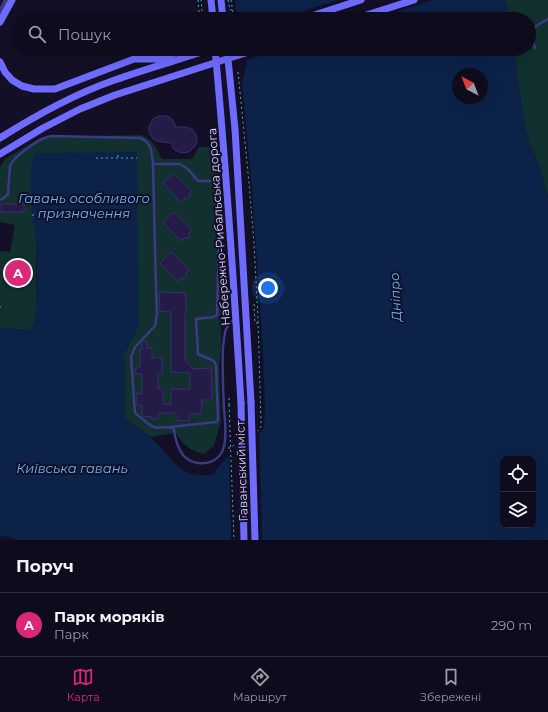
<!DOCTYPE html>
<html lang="uk">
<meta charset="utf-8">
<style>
body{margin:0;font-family:Montserrat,sans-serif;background:#171425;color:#f1f3f6}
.controls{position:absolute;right:12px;bottom:12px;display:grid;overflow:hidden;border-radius:8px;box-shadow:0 4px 16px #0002}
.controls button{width:36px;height:36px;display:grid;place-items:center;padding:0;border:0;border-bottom:1px solid #2e2b3b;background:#0e0b1c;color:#f1f3f6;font:20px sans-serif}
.compass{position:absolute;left:452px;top:68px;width:36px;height:36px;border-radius:50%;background:#0e0b1c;box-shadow:0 4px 16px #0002;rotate:318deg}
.you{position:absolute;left:268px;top:288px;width:14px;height:14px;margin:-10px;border:3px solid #fff;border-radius:50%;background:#1a73e8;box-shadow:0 0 0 6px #1a73e833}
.badge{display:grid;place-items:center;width:26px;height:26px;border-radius:50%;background:#db2777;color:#fff;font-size:13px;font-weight:700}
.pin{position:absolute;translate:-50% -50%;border:2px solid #fff;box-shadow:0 1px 4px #0006}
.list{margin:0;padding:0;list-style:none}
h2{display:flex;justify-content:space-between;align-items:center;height:52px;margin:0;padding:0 16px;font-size:17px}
h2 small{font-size:13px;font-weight:400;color:#9b9ba3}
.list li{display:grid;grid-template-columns:26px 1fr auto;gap:12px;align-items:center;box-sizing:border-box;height:64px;padding:0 16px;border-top:1px solid #2e2b3b}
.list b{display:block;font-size:15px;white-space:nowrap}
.list p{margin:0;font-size:13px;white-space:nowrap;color:#9b9ba3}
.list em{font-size:13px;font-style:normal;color:#9b9ba3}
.icon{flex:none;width:22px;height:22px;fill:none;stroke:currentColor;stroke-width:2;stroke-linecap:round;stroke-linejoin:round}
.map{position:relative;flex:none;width:548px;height:540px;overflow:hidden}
.search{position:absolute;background:#0e0b1c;box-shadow:0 4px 16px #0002;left:12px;right:12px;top:12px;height:44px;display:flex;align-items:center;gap:10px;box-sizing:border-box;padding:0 14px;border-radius:22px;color:#9b9ba3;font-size:15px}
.sheet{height:116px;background:#0e0b1c}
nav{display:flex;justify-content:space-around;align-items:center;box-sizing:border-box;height:56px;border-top:1px solid #2e2b3b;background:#0e0b1c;font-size:11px;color:#9b9ba3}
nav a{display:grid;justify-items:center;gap:2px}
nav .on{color:#db2777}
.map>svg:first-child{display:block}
</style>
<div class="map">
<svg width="548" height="540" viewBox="0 0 548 540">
<rect width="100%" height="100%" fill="#130f26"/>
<!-- green -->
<path fill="#12302f" d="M505,0H548V197L539,165L530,145L524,123L517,75L514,49H529V19H509Z
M141,135C154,140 156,148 162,159H192L199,147H217L222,223L221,351L219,365L221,421L214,446L204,454C191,451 183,445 176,433L151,437L125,419V367L123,356L128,346L34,223C38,244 36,264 36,285C36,296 37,316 33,326C32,329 32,328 29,330L0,328V251L10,252L15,225L0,222V167L5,159L42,137Z"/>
<!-- water -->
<path fill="#0c2248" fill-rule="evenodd" d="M235,0H505L509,19H237Z
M243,49H514L517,75L524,123L530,145L539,165L548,197V540H16L11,537L0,536V328L29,330L32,328L34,324L36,307L37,250L35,231L32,215L30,175L34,153L137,152L139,326L123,356L125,367V419C133,425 143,430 150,437C172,455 178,481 213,474L223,461L262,431L264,428L265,408L263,352L252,188L242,85L247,63ZM458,74H482V98H458ZM503,459H533V525H503Z"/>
<!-- pier -->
<path fill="#130f26" d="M338,0H433L374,19H278Z
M241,49H281L244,61Z
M259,431L262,540H231L229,454Z"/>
<!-- building -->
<path fill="#241b47" stroke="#3b2d73" d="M159,116H167L171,118L173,121L176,127H187L193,130L197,137V141L195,146L189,152L181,153L175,150L173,148L171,143L156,141L153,139L149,132V127L153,119Z
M173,173L192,191L189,194L190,196L186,199L185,198L181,202L163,183Z
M0,204H24V212H0Z
M173,212L192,230L188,234L190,236L187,239L185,237L181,241L163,223Z
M171,252L189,270L185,274L187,275L183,279L181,278L178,281L160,263Z
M159,292L185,293V297H186V315H185V360L193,369L211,368L212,400H202L201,414H189V421L176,420V413H158V419H152V417L143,416L142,415V405H137V393L142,394V374H135V369H137V367H140V349H142V344L143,342H147V348H152V358H162V374H158V389H163V404H171V389H190V373L171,372V312L160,311Z"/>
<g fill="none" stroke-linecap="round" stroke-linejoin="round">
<!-- path -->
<path stroke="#2fb8b0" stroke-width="1" stroke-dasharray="2 3" stroke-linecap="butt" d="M198,0L199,12L202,11L201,0
M228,0L230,10H232
M231,0L234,19
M202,12L203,19
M238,72L249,183L254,243L258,319L261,423V427L258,431
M118,157V152
M96,158H137
M32,215L82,217
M254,304L255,323H258
M0,307H1
M229,405V397
M228,448H230L236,444"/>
<!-- lane -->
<path stroke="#3d3a85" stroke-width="2.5" d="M535,48L531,33L536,26L548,19
M153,164H180L188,169L198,181H216L219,241L217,315L214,317L196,319L198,354L214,361L216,365L218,419L216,422L170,427
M0,200L4,198L8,194L10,166C14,156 42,136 52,136L140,138C152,142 152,154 153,164L156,288L157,314L155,326L135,347L131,357L135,413C141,417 148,425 154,427C161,429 168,425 174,429C175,439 177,447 183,455C195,469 220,465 224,446C227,434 225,421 224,409C223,389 222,368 223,347C224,341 224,335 226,329C228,325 230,323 234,321"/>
<!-- street -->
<path stroke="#3d3a85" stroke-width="4.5" d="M0,12L6,0"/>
<!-- secondary -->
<path stroke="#6f6bff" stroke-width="7" d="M211,0L213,19
M221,0L223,19
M302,19L361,0
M354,19L414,0
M0,22L12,0
M215,49C226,167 234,285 241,403
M227,49L235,129L251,402
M239,55L259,49
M0,62L5,72L12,80L22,86L34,89H55L134,59H173
M0,138C35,116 72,95 112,81C145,69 178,60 211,49"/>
<!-- path-bridge -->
<path stroke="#2fb8b0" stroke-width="1" stroke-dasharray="2 3" stroke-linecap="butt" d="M229,405L234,540"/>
<!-- secondary-bridge -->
<path stroke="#6f6bff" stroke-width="7" d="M0,154L43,128L80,109L115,95L239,55
M251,402L255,540
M241,403L244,540"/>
</g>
<g text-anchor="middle" stroke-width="4" stroke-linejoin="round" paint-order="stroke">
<!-- street labels -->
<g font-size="12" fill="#d9d4ff" stroke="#130f26">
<text transform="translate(219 227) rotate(-94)" y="4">Набережно-Рибальська дорога</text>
<text transform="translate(242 471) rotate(-92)" y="4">Гаванський міст</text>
</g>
<!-- water labels -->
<g font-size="13" font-style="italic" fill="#62b6ff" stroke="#130f26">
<text x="84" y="203">Гавань особливого<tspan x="84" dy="15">призначення</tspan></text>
<text transform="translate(395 297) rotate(-93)" y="5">Дніпро</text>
<text x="72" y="473">Київська гавань</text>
</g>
</g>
</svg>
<div class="controls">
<button><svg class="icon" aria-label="locate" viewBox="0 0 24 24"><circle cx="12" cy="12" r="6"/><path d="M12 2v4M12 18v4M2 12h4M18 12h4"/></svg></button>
<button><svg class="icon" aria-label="layers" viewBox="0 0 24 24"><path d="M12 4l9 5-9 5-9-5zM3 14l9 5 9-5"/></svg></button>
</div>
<svg class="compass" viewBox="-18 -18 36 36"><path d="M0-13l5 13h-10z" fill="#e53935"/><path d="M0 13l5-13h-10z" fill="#9b9ba3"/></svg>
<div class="you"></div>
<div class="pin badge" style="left:18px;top:273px">A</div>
<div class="search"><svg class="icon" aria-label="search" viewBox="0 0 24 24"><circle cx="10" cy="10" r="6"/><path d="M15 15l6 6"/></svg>Пошук</div>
</div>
<section class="sheet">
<h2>Поруч<small></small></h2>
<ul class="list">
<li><span class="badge">A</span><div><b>Парк моряків</b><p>Парк</p></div><em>290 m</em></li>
</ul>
</section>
<nav>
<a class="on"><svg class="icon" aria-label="map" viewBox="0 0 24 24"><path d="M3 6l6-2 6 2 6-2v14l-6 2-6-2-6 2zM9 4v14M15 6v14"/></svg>Карта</a>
<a><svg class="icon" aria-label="directions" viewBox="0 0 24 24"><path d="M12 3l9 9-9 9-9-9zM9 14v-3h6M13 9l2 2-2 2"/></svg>Маршрут</a>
<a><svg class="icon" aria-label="saved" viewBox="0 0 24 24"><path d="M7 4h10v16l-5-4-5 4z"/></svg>Збережені</a>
</nav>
